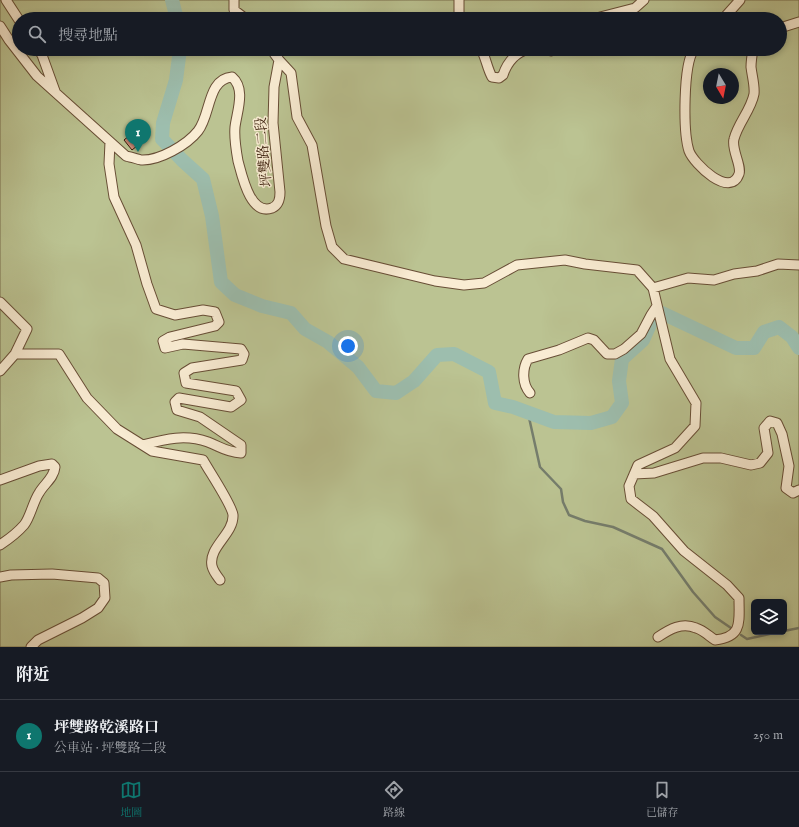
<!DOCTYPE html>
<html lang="zh-TW">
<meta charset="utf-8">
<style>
body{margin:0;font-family:"IM FELL English","Noto Serif TC",serif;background:#20242c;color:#f1f3f6}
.controls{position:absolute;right:12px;bottom:12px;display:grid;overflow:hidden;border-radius:6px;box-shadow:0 2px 6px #0003}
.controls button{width:36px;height:36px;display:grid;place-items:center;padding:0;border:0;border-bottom:1px solid #363941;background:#171b24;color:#f1f3f6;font:20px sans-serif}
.compass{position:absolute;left:703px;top:68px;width:36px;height:36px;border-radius:50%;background:#171b24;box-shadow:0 2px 6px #0003;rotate:170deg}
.you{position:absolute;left:348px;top:346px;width:14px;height:14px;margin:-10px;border:3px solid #fff;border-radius:50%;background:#1a73e8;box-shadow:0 0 0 6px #1a73e833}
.badge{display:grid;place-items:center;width:26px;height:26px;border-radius:50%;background:#0f766e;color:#fff;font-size:13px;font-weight:700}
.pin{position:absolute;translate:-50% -33px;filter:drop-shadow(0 1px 2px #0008)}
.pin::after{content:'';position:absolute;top:21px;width:14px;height:12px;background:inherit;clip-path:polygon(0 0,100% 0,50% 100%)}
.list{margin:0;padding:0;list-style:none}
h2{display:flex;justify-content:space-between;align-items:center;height:52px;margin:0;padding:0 16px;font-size:17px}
h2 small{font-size:13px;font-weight:400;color:#9ea1a6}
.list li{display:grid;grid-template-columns:26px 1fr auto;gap:12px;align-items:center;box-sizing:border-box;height:72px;padding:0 16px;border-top:1px solid #363941}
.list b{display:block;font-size:15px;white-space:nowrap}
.list p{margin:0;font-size:13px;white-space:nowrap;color:#9ea1a6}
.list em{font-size:13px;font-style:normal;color:#9ea1a6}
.icon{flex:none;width:22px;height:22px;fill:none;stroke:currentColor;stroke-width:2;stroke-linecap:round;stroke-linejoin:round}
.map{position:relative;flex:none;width:799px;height:647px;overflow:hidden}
.search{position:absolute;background:#171b24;box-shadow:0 2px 6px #0003;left:12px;right:12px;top:12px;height:44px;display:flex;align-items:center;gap:10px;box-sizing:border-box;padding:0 14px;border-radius:22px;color:#9ea1a6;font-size:15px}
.sheet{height:124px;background:#171b24}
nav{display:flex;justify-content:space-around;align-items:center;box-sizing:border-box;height:56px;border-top:1px solid #363941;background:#171b24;font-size:11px;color:#9ea1a6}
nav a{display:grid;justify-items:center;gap:2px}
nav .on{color:#0f766e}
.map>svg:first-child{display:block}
</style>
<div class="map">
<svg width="799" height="647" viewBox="0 0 799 647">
<rect width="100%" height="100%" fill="#f6e2bc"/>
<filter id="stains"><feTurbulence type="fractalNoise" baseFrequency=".005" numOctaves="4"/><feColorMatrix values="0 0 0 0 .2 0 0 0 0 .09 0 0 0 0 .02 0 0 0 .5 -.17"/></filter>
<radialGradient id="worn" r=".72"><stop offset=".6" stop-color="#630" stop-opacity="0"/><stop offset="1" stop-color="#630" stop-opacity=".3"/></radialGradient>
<!-- green -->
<path fill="#bbc392" stroke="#7a704e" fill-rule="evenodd" d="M0,0H799V647H0ZM19,19H780V49H19ZM709,74H733V98H709ZM754,602H784V632H754Z"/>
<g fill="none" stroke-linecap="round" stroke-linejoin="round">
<!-- stream -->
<path stroke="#757d6c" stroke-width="2.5" d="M528,413L540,467L561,489L563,502L569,515L585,521L613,527L662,549L693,592L715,617L731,628
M784,631L799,628
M741,635L747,639L778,632"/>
<!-- river -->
<path stroke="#9dbeae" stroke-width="14" d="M172,0L177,19
M180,49L176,80L163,123L162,139L182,160L203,179L212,216L221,282L235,295L262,306L291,313L305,329L328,342L358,367L376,391L396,393L414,381L437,355L454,354L489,372L495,403L513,407L554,422L591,423L612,417L622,403L619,381L622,359L643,340L652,320
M662,313L736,348H754L764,332L779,327L792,337L799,348"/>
</g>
<!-- building -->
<path fill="#db957e" stroke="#381c09" d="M135,131L143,141L132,150L124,140Z"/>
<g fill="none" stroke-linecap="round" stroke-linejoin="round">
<!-- minor casing -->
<g stroke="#684e36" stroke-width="11">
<path id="minor" d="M6,0L19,20
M234,0V10L246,19
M459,0V19
M596,19L600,17L635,8L644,0
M723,19L740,0
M0,26L9,40L37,76L126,156C131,157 137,159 141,160C159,161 187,145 198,131C211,115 207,79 232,77C246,89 237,111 235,127C234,138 236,150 238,161C242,175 250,216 272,208C279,205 280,199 280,192L273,123L274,87L279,60L271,49
M780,28L799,22
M38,49L42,55L55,91
M481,49C486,58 487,68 492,77L499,78L503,75C507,63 515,53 528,49
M542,49L551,51L559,49
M694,49C683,65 683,132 689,151C694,164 730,199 739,174C742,166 731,149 734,139C738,123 751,110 754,94C755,86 752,76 751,67C751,61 752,55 753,49
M279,60L291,73L297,117L312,145L326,226L332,247L344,259L435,281L464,285L484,283L517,265L565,260L585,264L637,270L653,288L670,359L696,403L695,426L675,448L638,465L629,486L631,499L653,516L684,551L727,585L739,598C739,622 743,637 715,640C709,636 703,630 696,628C682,622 670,629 658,637
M110,142L109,164L114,197L136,245L147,284L156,309L175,315L203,310L215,312L219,322L215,326L170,337L163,341L165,348L183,344L241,349L244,354L242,360L192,368L184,373L186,383L236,391L241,400L231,407L179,398L175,402L177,410L200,417L241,445V453C226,452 221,447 208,442C185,434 166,439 143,445
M653,288L688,278L714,280L734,274L757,271L778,264L799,265
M0,302L27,329L15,354L0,371
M15,354H59L87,398L117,429L152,451L203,460C209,471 232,505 233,515C234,534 208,547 212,566C213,571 217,576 220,580
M530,393C522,384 522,369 528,359L559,350L588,338L594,340L607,354H615L624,349L641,334L651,315L657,306
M634,474L654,473L703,458H721L751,465L760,463L768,453L764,428L770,421L777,423L782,434L789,466L786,488L793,493L799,490
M0,480L39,466L52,464L55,467C54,478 44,484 39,493C33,502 30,518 24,525C17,533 9,539 0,545
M0,577L11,575L52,574L98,578L104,583L105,598L98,608L82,618L38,640L31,647"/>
</g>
<!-- minor -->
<use href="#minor" stroke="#f9ecd3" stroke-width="9"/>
</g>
<g text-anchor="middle" stroke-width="3" stroke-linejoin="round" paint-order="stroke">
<!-- street labels -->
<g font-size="14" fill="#381c09" stroke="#f9ecd3">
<text transform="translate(263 152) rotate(-95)" y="5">坪雙路二段</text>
</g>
</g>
<rect width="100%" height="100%" filter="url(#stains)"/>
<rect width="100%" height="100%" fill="url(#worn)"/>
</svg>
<div class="controls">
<button><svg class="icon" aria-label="layers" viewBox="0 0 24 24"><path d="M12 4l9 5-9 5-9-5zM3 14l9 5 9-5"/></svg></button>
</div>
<svg class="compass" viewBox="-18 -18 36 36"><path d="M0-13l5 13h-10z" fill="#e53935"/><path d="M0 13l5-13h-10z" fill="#9ea1a6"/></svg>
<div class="you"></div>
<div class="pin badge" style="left:138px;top:152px">1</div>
<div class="search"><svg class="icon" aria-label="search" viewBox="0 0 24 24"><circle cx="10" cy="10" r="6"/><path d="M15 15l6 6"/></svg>搜尋地點</div>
</div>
<section class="sheet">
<h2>附近<small></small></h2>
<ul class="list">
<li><span class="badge">1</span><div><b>坪雙路乾溪路口</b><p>公車站 · 坪雙路二段</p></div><em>250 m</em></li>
</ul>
</section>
<nav>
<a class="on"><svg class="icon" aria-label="map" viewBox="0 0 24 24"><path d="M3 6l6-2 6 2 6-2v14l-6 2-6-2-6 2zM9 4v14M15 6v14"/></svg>地圖</a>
<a><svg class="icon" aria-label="directions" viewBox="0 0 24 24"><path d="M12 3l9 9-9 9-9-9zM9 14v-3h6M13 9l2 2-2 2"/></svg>路線</a>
<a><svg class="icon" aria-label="saved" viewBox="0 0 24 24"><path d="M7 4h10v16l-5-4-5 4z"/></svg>已儲存</a>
</nav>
